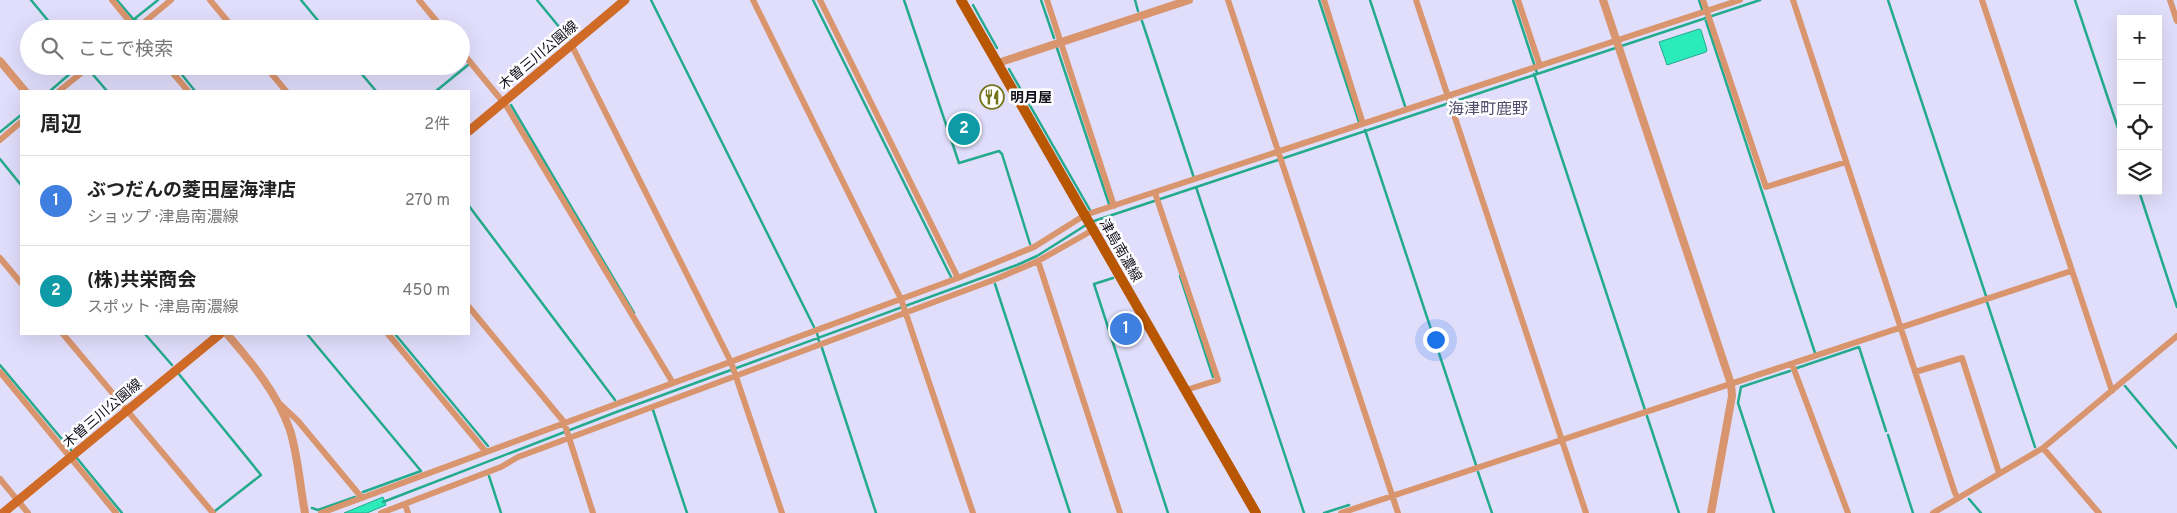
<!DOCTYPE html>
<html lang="ja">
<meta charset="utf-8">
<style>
body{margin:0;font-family:Overpass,"Noto Sans JP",sans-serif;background:#f6f6f6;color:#222}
.controls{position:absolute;right:15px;top:15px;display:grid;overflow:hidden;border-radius:0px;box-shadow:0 5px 20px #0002}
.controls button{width:45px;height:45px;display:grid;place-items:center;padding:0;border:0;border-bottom:1px solid #e0e0e0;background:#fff;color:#222;font:25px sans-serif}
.you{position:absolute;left:1435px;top:339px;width:18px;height:18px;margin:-12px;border:4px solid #fff;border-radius:50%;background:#1a73e8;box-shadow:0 0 0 8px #1a73e833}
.badge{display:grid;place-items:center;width:32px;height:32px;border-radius:50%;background:#7c3aed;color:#fff;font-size:16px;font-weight:700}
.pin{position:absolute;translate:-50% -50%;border:2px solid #fff;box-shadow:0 1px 5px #0006}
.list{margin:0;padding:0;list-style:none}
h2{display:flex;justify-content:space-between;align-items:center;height:65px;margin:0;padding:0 20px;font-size:21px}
h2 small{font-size:16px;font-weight:400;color:#767676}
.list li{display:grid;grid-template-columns:32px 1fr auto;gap:15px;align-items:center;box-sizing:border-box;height:90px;padding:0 20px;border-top:1px solid #e0e0e0}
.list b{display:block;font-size:19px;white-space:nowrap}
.list p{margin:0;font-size:16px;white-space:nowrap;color:#767676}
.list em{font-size:16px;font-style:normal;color:#767676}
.icon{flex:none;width:28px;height:28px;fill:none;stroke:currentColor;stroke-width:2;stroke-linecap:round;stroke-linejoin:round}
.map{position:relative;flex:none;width:2177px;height:513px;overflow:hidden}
.search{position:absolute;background:#fff;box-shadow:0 5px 20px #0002;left:20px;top:20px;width:450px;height:55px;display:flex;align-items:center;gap:12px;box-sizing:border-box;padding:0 18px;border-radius:28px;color:#767676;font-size:19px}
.panel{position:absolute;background:#fff;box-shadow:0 5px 20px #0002;left:20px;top:90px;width:450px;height:245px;border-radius:0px}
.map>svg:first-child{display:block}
</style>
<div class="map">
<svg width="2177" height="513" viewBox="0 0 2177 513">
<rect width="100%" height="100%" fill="#e1defc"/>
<!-- water -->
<path fill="#2bebbb" stroke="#24aa8c" d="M1699,29L1701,30L1707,50L1706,52L1667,65L1659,42Z
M383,497L386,505L367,513H344Z"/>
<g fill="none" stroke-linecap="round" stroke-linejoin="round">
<!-- stream -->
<path stroke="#24aa8c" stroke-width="2.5" d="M31,0L55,29
M117,0L134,20L138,21
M301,0L325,29
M537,0L569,39
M651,0L814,327
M813,0L951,277
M904,0L959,163L999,151L1002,154L1030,244
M1041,0L1054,38
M1135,0L1138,11
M1319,0L1359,122
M1370,0L1405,106
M1513,0L1537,73
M1699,0L1702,9
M1888,0L1986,296
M2075,0L2121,137
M973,5L997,48
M1705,18L1815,353
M133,20L158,0
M1142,21L1194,178
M123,29L124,28
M1057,48L1109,204
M175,66L195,91
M355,66L376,91
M1009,69L1090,210
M89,70L107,91
M1534,74L1645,410
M50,91L79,66
M436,91L468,65
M511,105L634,313
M1365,130L1476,465
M0,132L21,115
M0,159L21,185
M1196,187L1304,513
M2139,191L2177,307
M469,206L615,400
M1091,222L1760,0
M1180,276L1213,377
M1113,278L1094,284L1168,513
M995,284L1070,513
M1987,302L2035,447
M817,333L819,341
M145,334L172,365
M307,334L421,471L363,492
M395,334L488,446
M822,348L876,513
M0,365L71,450
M1797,368L1859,347L1886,431
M178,373L261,475L215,511
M2125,386L2177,448
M653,410L687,513
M1647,416L1679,513
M1888,435L1913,513
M76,457L122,513
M1478,472L1492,513
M489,476L501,513
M1969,499L1981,513
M383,502L619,411L1017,265L1037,256L1086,225
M312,508L318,510L355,497
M1324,513L1349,505
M1774,513L1738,403L1741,387L1790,371"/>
<!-- minor -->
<path stroke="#d9956e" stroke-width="6" d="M112,0L136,29L171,0
M210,0L234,29
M419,0L443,29
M753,0L901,299L973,513
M820,0L958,278
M1047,0L1114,206
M1228,0L1398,513
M1324,0L1363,124
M1416,0L1586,513
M1518,0L1540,66
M1703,0L1766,187L1846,162
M1793,0L1955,493L1958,498
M1982,0L2112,391
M2170,0L2177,21
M571,44L731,362L782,513
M461,51L503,102
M167,66L188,91
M265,66L286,91
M59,91L90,66
M504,102L673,383
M0,140L21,122
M1155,193L1218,380L1186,390
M0,258L21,283
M1038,261L1120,513
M469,307L564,422L593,513
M63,334L213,513
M388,334L486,452
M1792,364L1848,513
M0,372L116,513
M1915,372L1962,358L1999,473
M280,404L298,421L362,498
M2043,448L2099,513
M0,479L28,513
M405,504L408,513
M321,513L958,278L1034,247L1085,215L1740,0
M381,513L501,467L518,457L569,438L996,279L1038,261L1093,230
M1341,513L2071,271
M1933,513L2043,448L2177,336"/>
<!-- tertiary -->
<path stroke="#d9956e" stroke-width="8" d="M1603,0L1731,384L1732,396L1711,513
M0,61L25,91
M998,63L1189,0
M227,334C252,363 277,393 290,430C298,456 300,486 305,513"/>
<!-- secondary -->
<path stroke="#d06b27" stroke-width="9" d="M469,131L625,0
M3,513L220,334"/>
<!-- primary -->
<path stroke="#b85601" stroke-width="10" d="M961,0L1256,513"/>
</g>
<!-- icons -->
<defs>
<g id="restaurant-ring" transform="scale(1.25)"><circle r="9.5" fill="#fff" stroke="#74751c" stroke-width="1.5"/><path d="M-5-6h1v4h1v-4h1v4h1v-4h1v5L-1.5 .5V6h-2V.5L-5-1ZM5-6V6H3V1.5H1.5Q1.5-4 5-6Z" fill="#74751c"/></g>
</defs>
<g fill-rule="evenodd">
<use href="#restaurant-ring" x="992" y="97"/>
</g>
<g text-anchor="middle" stroke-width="5" stroke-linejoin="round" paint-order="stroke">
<!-- street labels -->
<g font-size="14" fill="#13111e" stroke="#fff">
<text transform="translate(538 55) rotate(-40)" y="5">木曽三川公園線</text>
<text transform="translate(1121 250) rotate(60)" y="5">津島南濃線</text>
<text transform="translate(102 413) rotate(-40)" y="5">木曽三川公園線</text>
</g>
<!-- poi labels -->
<g font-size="14" font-weight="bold" fill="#13111e" stroke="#fff" text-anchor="start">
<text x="1010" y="102">明月屋</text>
</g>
<!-- quarter labels -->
<g font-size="16" fill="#524e6e" stroke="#fff">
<text x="1488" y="114">海津町鹿野</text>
</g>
</g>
</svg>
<div class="controls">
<button>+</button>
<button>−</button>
<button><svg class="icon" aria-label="locate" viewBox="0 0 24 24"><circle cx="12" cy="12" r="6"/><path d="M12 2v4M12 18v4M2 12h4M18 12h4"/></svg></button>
<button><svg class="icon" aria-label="layers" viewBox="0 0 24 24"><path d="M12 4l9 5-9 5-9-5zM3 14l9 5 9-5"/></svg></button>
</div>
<div class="you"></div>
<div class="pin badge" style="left:1126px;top:329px;background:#3f7fe0">1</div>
<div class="pin badge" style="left:964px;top:129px;background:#0f9aa8">2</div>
<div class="search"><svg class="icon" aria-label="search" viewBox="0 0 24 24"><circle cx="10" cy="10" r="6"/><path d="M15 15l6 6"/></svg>ここで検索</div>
<section class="panel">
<h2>周辺<small>2件</small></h2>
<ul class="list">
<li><span class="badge" style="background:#3f7fe0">1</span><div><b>ぶつだんの菱田屋海津店</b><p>ショップ · 津島南濃線</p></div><em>270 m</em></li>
<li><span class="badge" style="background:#0f9aa8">2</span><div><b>(株)共栄商会</b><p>スポット · 津島南濃線</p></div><em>450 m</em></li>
</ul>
</section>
</div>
